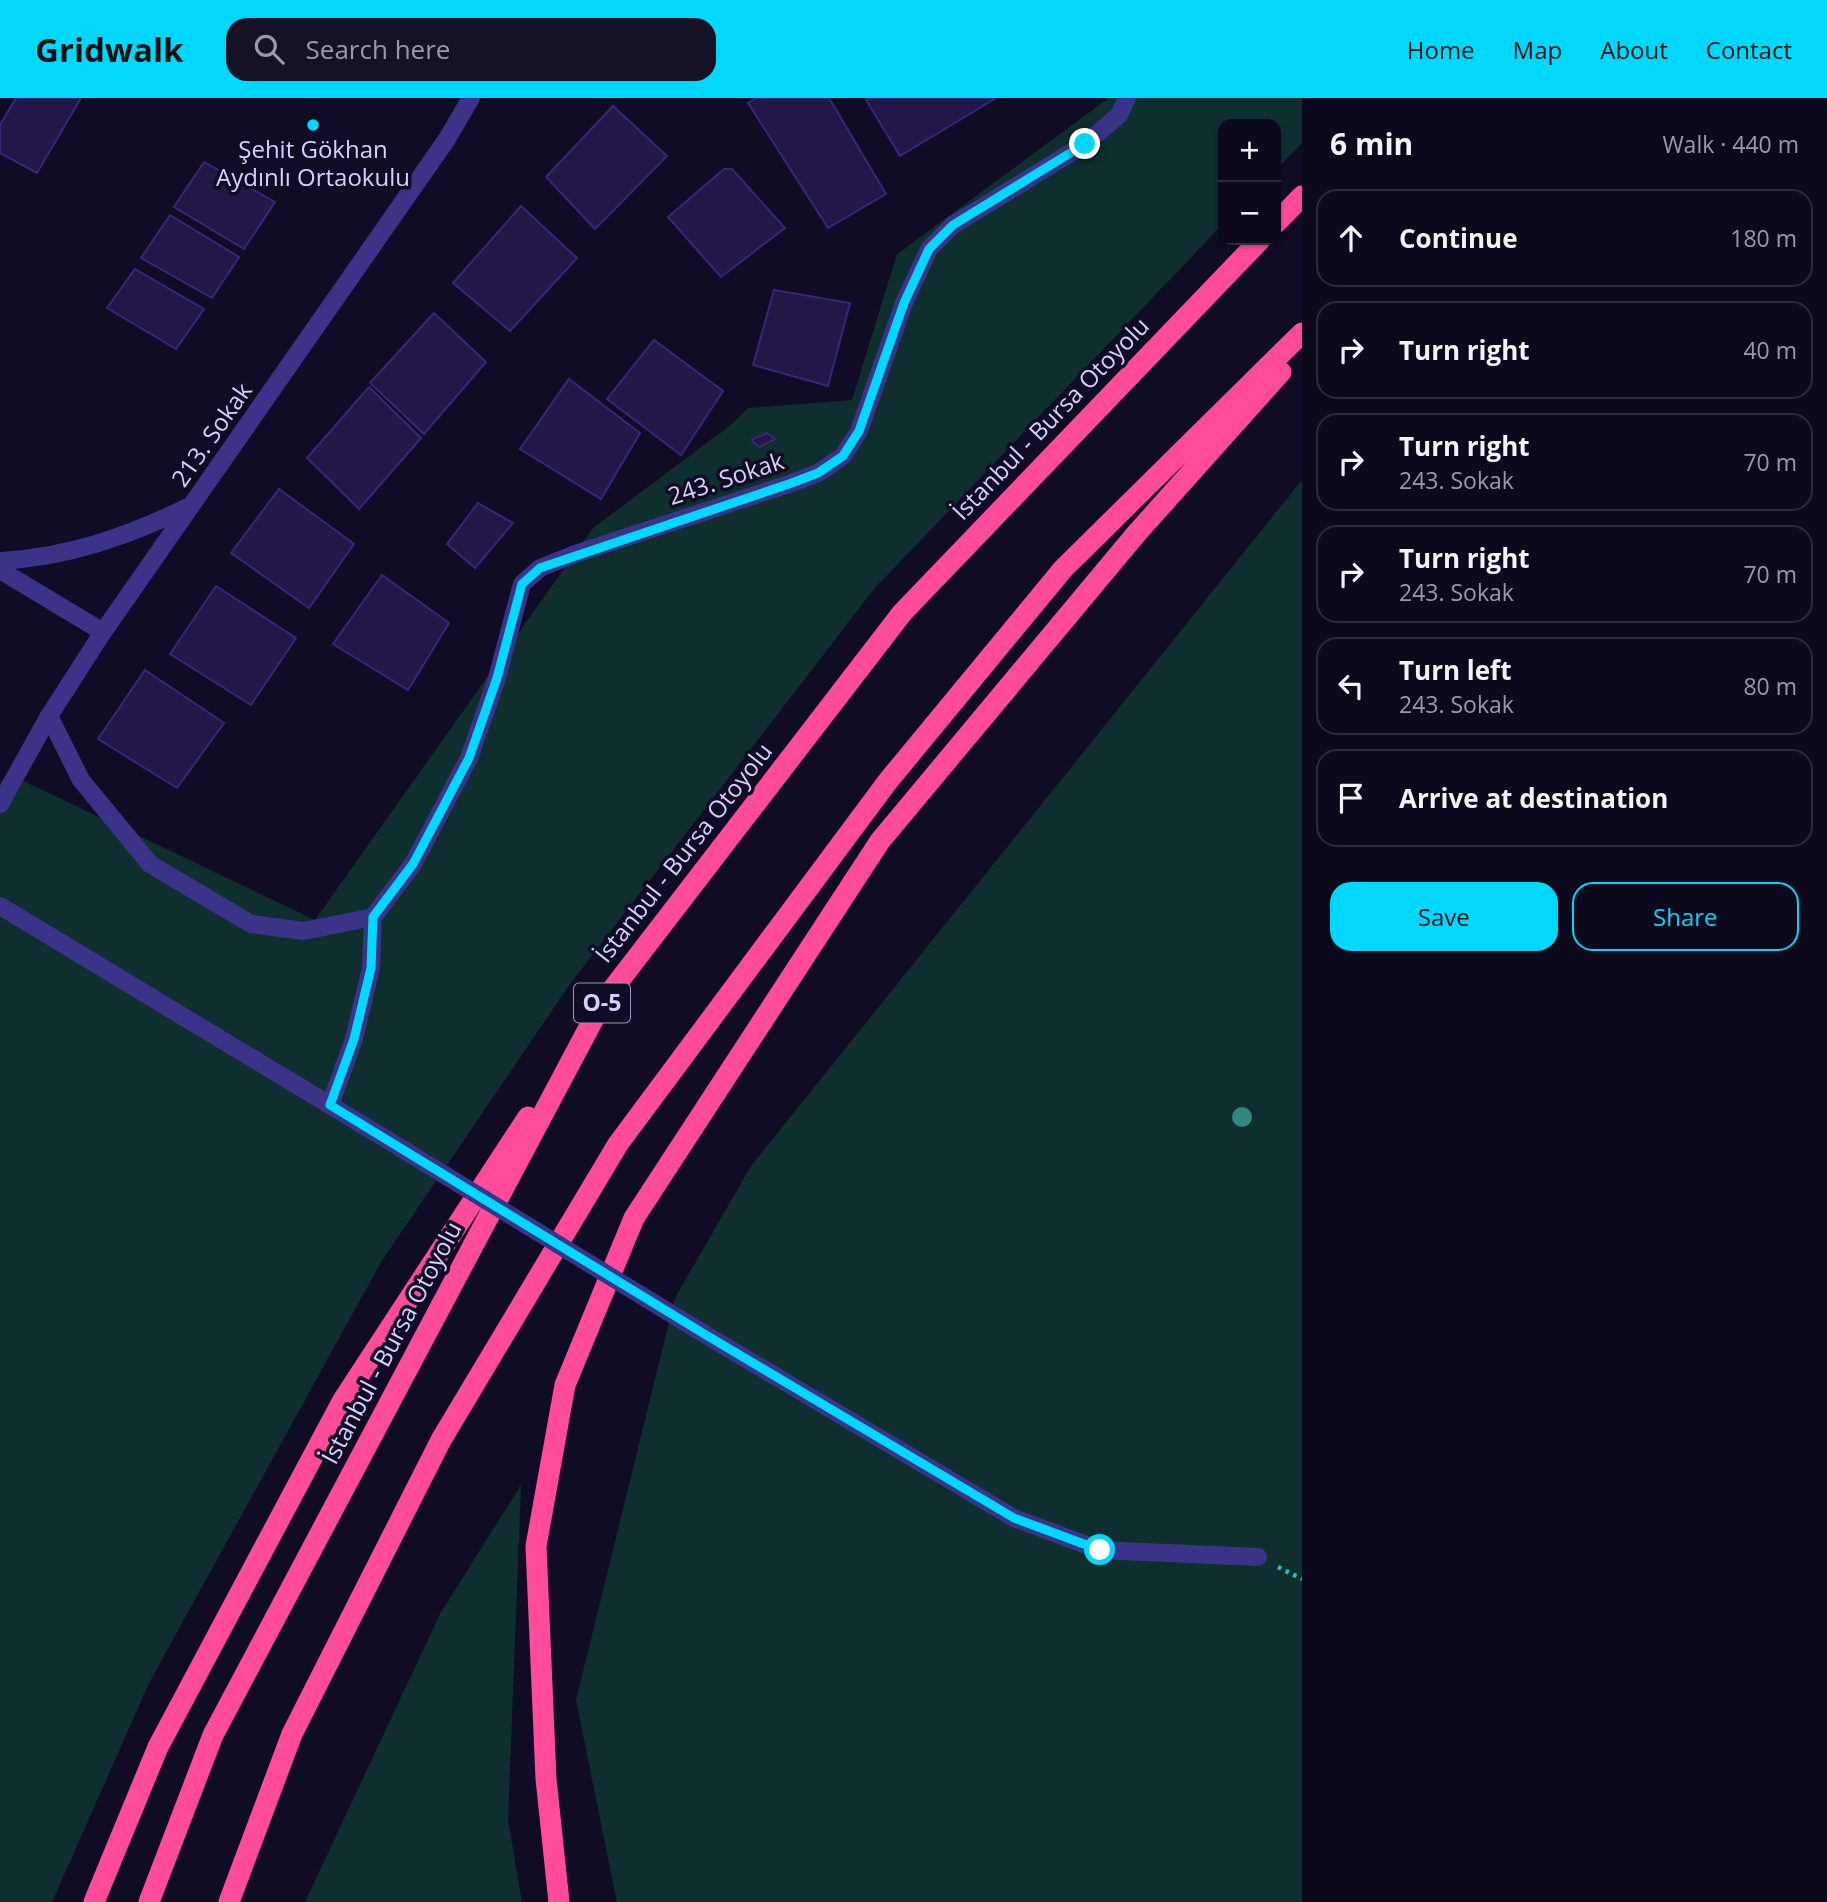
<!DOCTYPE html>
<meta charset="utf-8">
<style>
body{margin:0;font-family:"Open Sans",sans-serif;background:#161225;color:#f1f3f6}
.controls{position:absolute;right:21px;top:21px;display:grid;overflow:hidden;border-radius:14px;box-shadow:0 2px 5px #0004}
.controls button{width:63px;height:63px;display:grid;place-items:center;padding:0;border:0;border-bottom:2px solid #2d2a3b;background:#0d091c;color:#f1f3f6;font:35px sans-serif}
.stop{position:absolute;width:21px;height:21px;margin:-16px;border:5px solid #00d8fb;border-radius:50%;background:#fff}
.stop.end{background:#00d8fb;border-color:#fff;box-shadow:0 2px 7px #0008}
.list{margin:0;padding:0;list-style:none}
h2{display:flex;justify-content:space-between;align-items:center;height:91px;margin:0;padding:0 28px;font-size:30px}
h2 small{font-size:23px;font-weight:400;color:#9a9aa3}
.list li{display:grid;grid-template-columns:46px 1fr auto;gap:21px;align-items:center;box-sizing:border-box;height:98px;margin:0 14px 14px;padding:0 14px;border:2px solid #2d2a3b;border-radius:21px}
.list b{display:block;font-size:26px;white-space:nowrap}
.list p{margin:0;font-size:23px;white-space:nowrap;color:#9a9aa3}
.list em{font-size:23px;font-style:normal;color:#9a9aa3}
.actions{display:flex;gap:14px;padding:21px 28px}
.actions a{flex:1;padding:16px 0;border:2px solid #00d8fb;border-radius:21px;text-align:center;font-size:24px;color:#00d8fb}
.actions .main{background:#00d8fb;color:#111}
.icon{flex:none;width:38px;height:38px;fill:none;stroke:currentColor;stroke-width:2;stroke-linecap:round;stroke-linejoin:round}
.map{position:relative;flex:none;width:1302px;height:1804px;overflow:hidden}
header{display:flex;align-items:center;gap:42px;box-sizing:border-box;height:98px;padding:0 35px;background:#00d8fb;color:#111}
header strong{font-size:33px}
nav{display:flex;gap:38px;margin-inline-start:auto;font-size:24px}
.search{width:490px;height:63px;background:#161225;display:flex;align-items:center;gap:18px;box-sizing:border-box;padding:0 24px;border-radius:21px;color:#9a9aa3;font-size:26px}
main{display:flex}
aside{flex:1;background:#0d091c}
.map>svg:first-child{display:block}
</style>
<header>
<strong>Gridwalk</strong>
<div class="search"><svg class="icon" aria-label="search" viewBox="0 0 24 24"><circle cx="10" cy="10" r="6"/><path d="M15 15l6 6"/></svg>Search here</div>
<nav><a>Home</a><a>Map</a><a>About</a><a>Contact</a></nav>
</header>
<main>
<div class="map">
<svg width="1302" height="1804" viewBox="0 0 1302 1804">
<rect width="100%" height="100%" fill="#110c25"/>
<!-- green -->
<path fill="#0f2f2f" d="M1109,0H1302V45L1276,72V26H1223V126L874,491L570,886L381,1164L149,1585L52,1804H0V686L9,676L315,822L593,430L732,326L748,310L852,302L897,156Z
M1302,382V1804H617L576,1602L675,1200L751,1068Z
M521,1387L508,1722L522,1804H305L440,1516Z"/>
<!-- building -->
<path fill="#221747" stroke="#392676" stroke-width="2" d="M16,0H81L37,75L0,55V27Z
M756,0H829L886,96L828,130L748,5Z
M870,0H996L900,58L866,2Z
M613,8L667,58L595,131L546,79Z
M204,64L275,104L244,151L174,109Z
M724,71H732L785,130L721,179L668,119Z
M521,108L577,160L510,233L453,185Z
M170,117L239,159L212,200L141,160Z
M135,171L204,211L176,251L107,210Z
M774,192L850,205L828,288L753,267Z
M434,215L486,264L424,336L370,285Z
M654,242L723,293L681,357L607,301Z
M569,281L640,335L601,401L520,351Z
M369,289L421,340L359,411L307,360Z
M767,335L775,341L759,349L751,342Z
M279,391L354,446L309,510L231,455Z
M478,405L513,425L475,470L447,446Z
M382,477L449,525L408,592L333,546Z
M216,488L296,540L251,607L170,556Z
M145,572L224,625L177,690L98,641Z"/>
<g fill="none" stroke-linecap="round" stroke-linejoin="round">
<!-- path -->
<path stroke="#24bfbc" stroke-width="4.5" stroke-dasharray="3.5 5" stroke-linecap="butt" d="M1278,1469L1302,1481"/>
<!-- minor -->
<path stroke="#3a3388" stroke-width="18" d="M0,463C69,459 129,438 190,408
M0,472L103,534
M373,819L413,766L469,660L497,580L522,486L540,470L575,456L789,386L818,375L843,358L859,333L904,205L929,151L953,127L1085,46L1119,17L1127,0
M373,819L304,833L251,826L150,766L81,682L49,618L103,534L447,41L471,0
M330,1007L354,941L371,870L373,819"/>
<!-- tertiary -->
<path stroke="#3a3388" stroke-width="18" d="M0,706L49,618
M0,808L386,1041
M706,1237L1014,1420L1100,1452L1258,1459"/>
<!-- motorway -->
<path stroke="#ff4b9a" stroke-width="21" d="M1276,125L1302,98
M94,1804L158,1649L343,1302L528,1019
M149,1804L213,1637L602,905L902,515L1260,142
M229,1804L292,1636L441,1342L618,1046L888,683L1063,471L1302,235
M559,1804L546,1681L536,1448L565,1287L634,1120L880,743L1136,436L1281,274"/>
<!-- tertiary-bridge -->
<path stroke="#3a3388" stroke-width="18" d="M386,1041L706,1237"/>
</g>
<!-- trees -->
<circle fill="#348680" cx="1242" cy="1019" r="10"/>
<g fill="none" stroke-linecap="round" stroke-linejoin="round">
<!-- route -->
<path stroke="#00d8fb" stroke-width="9" d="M1085,46L953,127L929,151L904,205L859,333L843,358L818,375L789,386L540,470L522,486L497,580L469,660L413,766L373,819L371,870L354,941L330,1007L706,1237L1014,1420L1100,1452"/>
</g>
<!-- markers -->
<circle fill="#00d8fb" stroke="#110c25" stroke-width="2.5" cx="313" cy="27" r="7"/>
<g text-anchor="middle" stroke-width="7" stroke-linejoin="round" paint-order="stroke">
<!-- shield labels -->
<rect fill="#110c25" stroke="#9c95be" stroke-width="2" x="574" y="885.5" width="56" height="39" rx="5"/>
<g font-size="23" font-weight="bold" fill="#d7d0ff">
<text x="602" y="913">O-5</text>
</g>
<!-- poi labels -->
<g font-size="24" fill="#d7d0ff" stroke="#110c25">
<text x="313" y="60">Şehit Gökhan<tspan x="313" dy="28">Aydınlı Ortaokulu</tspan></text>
</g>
<!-- street labels -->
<g font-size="24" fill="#d7d0ff" stroke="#110c25">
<text transform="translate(1051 321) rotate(-46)" y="8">İstanbul - Bursa Otoyolu</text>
<text transform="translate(212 337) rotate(-55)" y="8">213. Sokak</text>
<text transform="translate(726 381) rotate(-18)" y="8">243. Sokak</text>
<text transform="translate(684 755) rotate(-52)" y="8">İstanbul - Bursa Otoyolu</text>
<text transform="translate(392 1245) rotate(-62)" y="8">İstanbul - Bursa Otoyolu</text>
</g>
</g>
</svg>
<div class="controls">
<button>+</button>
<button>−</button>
</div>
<div class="stop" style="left:1100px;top:1452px"></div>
<div class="stop end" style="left:1085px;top:46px"></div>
</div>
<aside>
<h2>6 min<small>Walk · 440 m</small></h2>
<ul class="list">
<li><svg class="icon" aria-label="ahead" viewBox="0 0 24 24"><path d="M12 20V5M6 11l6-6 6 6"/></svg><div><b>Continue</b></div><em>180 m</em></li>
<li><svg class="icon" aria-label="right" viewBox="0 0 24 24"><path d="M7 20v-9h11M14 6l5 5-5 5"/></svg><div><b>Turn right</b></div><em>40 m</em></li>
<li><svg class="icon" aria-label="right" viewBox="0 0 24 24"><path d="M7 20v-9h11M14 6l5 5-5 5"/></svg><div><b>Turn right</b><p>243. Sokak</p></div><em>70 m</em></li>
<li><svg class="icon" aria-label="right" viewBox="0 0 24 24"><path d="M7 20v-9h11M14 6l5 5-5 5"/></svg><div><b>Turn right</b><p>243. Sokak</p></div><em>70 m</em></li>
<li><svg class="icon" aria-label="left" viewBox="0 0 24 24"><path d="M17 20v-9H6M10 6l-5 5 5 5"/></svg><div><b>Turn left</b><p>243. Sokak</p></div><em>80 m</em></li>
<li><svg class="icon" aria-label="arrive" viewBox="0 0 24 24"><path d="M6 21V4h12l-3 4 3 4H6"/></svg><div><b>Arrive at destination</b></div></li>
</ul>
<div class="actions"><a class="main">Save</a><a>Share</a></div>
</aside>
</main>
